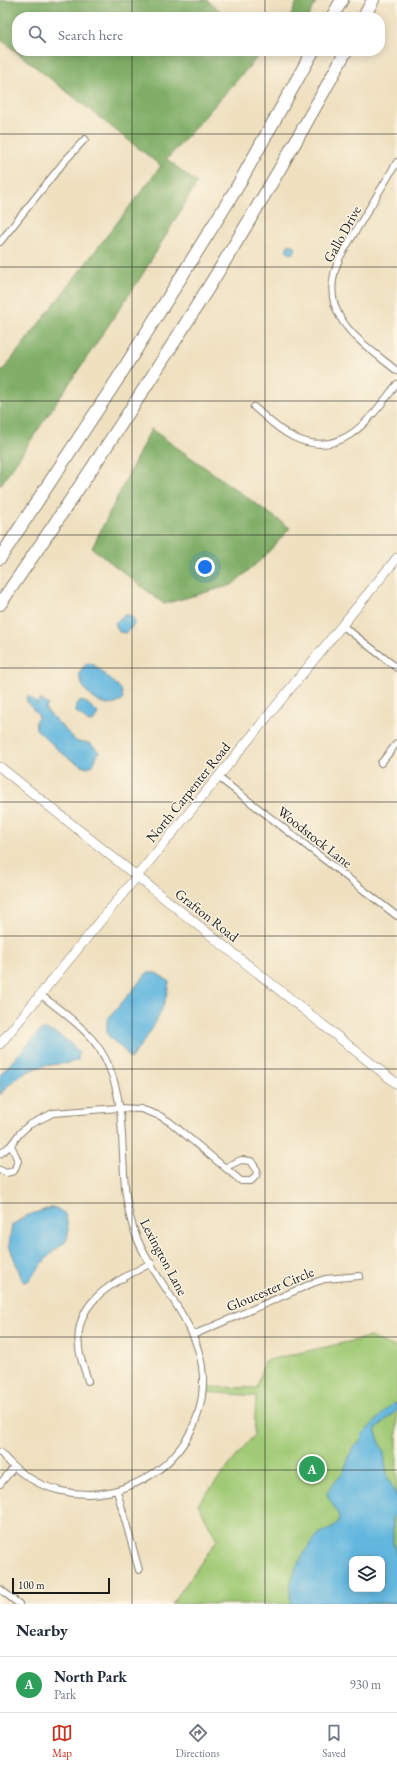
<!DOCTYPE html>
<style>
body{margin:0;font-family:"EB Garamond",serif;background:#f6f6f7;color:#1f2937}
.controls{position:absolute;right:12px;bottom:12px;display:grid;overflow:hidden;border-radius:8px;box-shadow:0 2px 10px #0003}
.controls button{width:36px;height:36px;display:grid;place-items:center;padding:0;border:0;border-bottom:1px solid #e0e1e3;background:#fff;color:#1f2937;font:20px sans-serif}
.scale{position:absolute;left:12px;bottom:10px;width:98px;box-sizing:border-box;padding-left:4px;border:2px solid #1c1c1c;border-top:0;font-size:11px;line-height:14px;white-space:nowrap;color:#1c1c1c;-webkit-text-stroke:3px #fcf5e5;paint-order:stroke}
.you{position:absolute;left:205px;top:567px;width:14px;height:14px;margin:-10px;border:3px solid #fff;border-radius:50%;background:#1a73e8;box-shadow:0 0 0 6px #1a73e833}
.badge{display:grid;place-items:center;width:26px;height:26px;border-radius:50%;background:#c8321e;color:#fff;font-size:13px;font-weight:700}
.pin{position:absolute;translate:-50% -50%;border:2px solid #fff;box-shadow:0 1px 4px #0006}
.list{margin:0;padding:0;list-style:none}
h2{display:flex;justify-content:space-between;align-items:center;height:52px;margin:0;padding:0 16px;font-size:17px}
h2 small{font-size:13px;font-weight:400;color:#747a83}
.list li{display:grid;grid-template-columns:26px 1fr auto;gap:12px;align-items:center;box-sizing:border-box;height:56px;padding:0 16px;border-top:1px solid #e0e1e3}
.list b{display:block;font-size:15px;white-space:nowrap}
.list p{margin:0;font-size:13px;white-space:nowrap;color:#747a83}
.list em{font-size:13px;font-style:normal;color:#747a83}
.icon{flex:none;width:22px;height:22px;fill:none;stroke:currentColor;stroke-width:2;stroke-linecap:round;stroke-linejoin:round}
.map{position:relative;flex:none;width:397px;height:1604px;overflow:hidden}
.search{position:absolute;background:#fff;box-shadow:0 2px 10px #0003;left:12px;right:12px;top:12px;height:44px;display:flex;align-items:center;gap:10px;box-sizing:border-box;padding:0 14px;border-radius:16px;color:#747a83;font-size:15px}
.sheet{height:108px;background:#fff}
nav{display:flex;justify-content:space-around;align-items:center;box-sizing:border-box;height:56px;border-top:1px solid #e0e1e3;background:#fff;font-size:11px;color:#747a83}
nav a{display:grid;justify-items:center;gap:2px}
nav .on{color:#c8321e}
.map>svg:first-child{display:block}
</style>
<div class="map">
<svg width="397" height="1604" viewBox="0 0 397 1604">
<rect width="100%" height="100%" fill="#fcf5e5"/>
<filter id="ink" filterUnits="userSpaceOnUse"><feTurbulence type="fractalNoise" baseFrequency=".025" numOctaves="2"/><feDisplacementMap in="SourceGraphic" scale="8" xChannelSelector="R" yChannelSelector="G"/><feConvolveMatrix kernelMatrix="1 2 1 2 8 2 1 2 1" color-interpolation-filters="sRGB"/></filter>
<filter id="wash" filterUnits="userSpaceOnUse"><feTurbulence type="fractalNoise" baseFrequency=".012" numOctaves="4" result="noise"/><feDisplacementMap in="SourceGraphic" scale="16" xChannelSelector="R" yChannelSelector="G"/><feGaussianBlur stdDeviation="0.9" result="paint"/><feColorMatrix in="noise" values="0 0 0 0 0 0 0 0 0 0 0 0 0 0 0 0 0 1.4 0 .05"/><feComposite in="paint" operator="in"/></filter>
<g filter="url(#wash)">
<rect width="100%" height="100%" fill="#efe0c0"/>
<!-- green -->
<path fill="#a1ca76" stroke="#5e7349" fill-rule="evenodd" d="M370,1337L397,1348V1604H172L217,1540L198,1504L254,1435L256,1396L206,1392V1387L257,1388L264,1361ZM352,1559H382V1589H352Z"/>
<!-- forest -->
<path fill="#80ae67" stroke="#4e6542" d="M0,0H207L227,17H17V51H263L167,159L197,183L141,277L0,486V374L161,166L0,39Z
M298,0H317L308,17H290Z
M151,429L290,528L265,556L232,585L164,604L92,548Z"/>
<!-- water -->
<path fill="#63b7df" stroke="#406a7e" fill-rule="evenodd" d="M286.5 249a4.5 4.5 0 1 1 9 0a4.5 4.5 0 1 1-9 0Z
M124,615H129L134,619V624L126,633L119,632L115,623Z
M88,663L93,664L121,689L123,699C105,718 73,685 81,670C82,667 86,665 88,663Z
M29,696L37,704L40,699L48,705L45,709L77,742C88,741 92,744 99,752L93,765L87,767C66,761 51,742 36,729L35,721L39,717C35,709 28,707 26,698Z
M81,701L87,703L98,713L94,721L89,722L76,712V704Z
M147,973H156L169,981C166,1011 149,1036 130,1059L126,1052L109,1037L107,1031V1020Z
M46,1030C59,1033 70,1042 79,1052L78,1060C66,1065 62,1063 50,1065C31,1067 12,1079 0,1095V1075L40,1031Z
M50,1208H56L65,1214C74,1247 63,1239 46,1259C40,1266 35,1274 28,1281L23,1282L9,1245L12,1225L26,1216Z
M396,1403L397,1410L375,1430L384,1453L387,1476L397,1497V1514L393,1517V1543L397,1558V1603L292,1604C284,1582 303,1551 318,1535C324,1529 338,1530 339,1519C339,1512 330,1502 327,1494L330,1488L343,1473L353,1447L361,1440L362,1435L392,1404ZM352,1559H382V1589H352Z"/>
</g>
<g filter="url(#ink)">
<g fill="none" stroke-linecap="round" stroke-linejoin="round">
<!-- street casing -->
<g stroke="#867e6e" stroke-width="8">
<path id="street" d="M397,162L340,257C314,314 358,339 397,371
M0,242L63,163L85,139
M254,407C266,417 278,430 293,437C343,461 370,418 397,384
M343,626L397,668
M381,763L397,743
M218,777L397,916
M11,1145L20,1133L29,1125L53,1113L119,1108L141,1109L160,1116L170,1122L241,1181H251L256,1176L257,1170L251,1161L241,1160L226,1167
M0,1154L11,1145L18,1161L14,1171L6,1173L0,1170
M193,1335L313,1283L325,1279L360,1276
M88,1381C85,1370 80,1359 79,1348C73,1299 116,1282 151,1263
M0,1452C68,1536 205,1485 203,1377C201,1322 153,1282 135,1233C115,1180 131,1119 109,1067C97,1035 66,1015 41,995
M0,1484L14,1467
M117,1491L139,1570
M0,1589L19,1604"/>
</g>
<!-- secondary casing -->
<g stroke="#867e6e" stroke-width="10">
<path id="secondary" d="M0,767L397,1084
M0,1044L397,558"/>
</g>
<!-- highway casing -->
<g stroke="#867e6e" stroke-width="14">
<path id="highway" d="M332,17L342,0
M364,17L373,0
M0,558L115,383L236,189L313,51
M0,604C123,425 243,242 346,51"/>
</g>
<!-- street -->
<use href="#street" stroke="#fff" stroke-width="6"/>
<!-- secondary -->
<use href="#secondary" stroke="#fff" stroke-width="9"/>
<!-- highway -->
<use href="#highway" stroke="#fff" stroke-width="12"/>
</g>
</g>
<!-- grid -->
<path fill="none" stroke="#1c1c1c" stroke-width="1" stroke-opacity="0.55" d="M132,0V17M265,0V17M132,51V1604M265,51V1604M0,134H397M0,267H397M0,401H397M0,535H397M0,668H397M0,802H397M0,936H397M0,1069H397M0,1203H397M0,1337H397M0,1470H397"/>
<g text-anchor="middle" stroke-width="3" stroke-linejoin="round" paint-order="stroke">
<!-- street labels -->
<g font-size="14" fill="#1c1c1c" stroke="#fcf5e5">
<text transform="translate(342 234) rotate(-61)" y="5">Gallo Drive</text>
<text transform="translate(188 792) rotate(-51)" y="5">North Carpenter Road</text>
<text transform="translate(315 837) rotate(38)" y="5">Woodstock Lane</text>
<text transform="translate(207 915) rotate(38)" y="5">Grafton Road</text>
<text transform="translate(164 1257) rotate(62)" y="5">Lexington Lane</text>
<text transform="translate(270 1289) rotate(-23)" y="5">Gloucester Circle</text>
</g>
</g>
</svg>
<div class="controls">
<button><svg class="icon" aria-label="layers" viewBox="0 0 24 24"><path d="M12 4l9 5-9 5-9-5zM3 14l9 5 9-5"/></svg></button>
</div>
<div class="scale">100 m</div>
<div class="you"></div>
<div class="pin badge" style="left:312px;top:1469px;background:#2e9e5b">A</div>
<div class="search"><svg class="icon" aria-label="search" viewBox="0 0 24 24"><circle cx="10" cy="10" r="6"/><path d="M15 15l6 6"/></svg>Search here</div>
</div>
<section class="sheet">
<h2>Nearby<small></small></h2>
<ul class="list">
<li><span class="badge" style="background:#2e9e5b">A</span><div><b>North Park</b><p>Park</p></div><em>930 m</em></li>
</ul>
</section>
<nav>
<a class="on"><svg class="icon" aria-label="map" viewBox="0 0 24 24"><path d="M3 6l6-2 6 2 6-2v14l-6 2-6-2-6 2zM9 4v14M15 6v14"/></svg>Map</a>
<a><svg class="icon" aria-label="directions" viewBox="0 0 24 24"><path d="M12 3l9 9-9 9-9-9zM9 14v-3h6M13 9l2 2-2 2"/></svg>Directions</a>
<a><svg class="icon" aria-label="saved" viewBox="0 0 24 24"><path d="M7 4h10v16l-5-4-5 4z"/></svg>Saved</a>
</nav>
